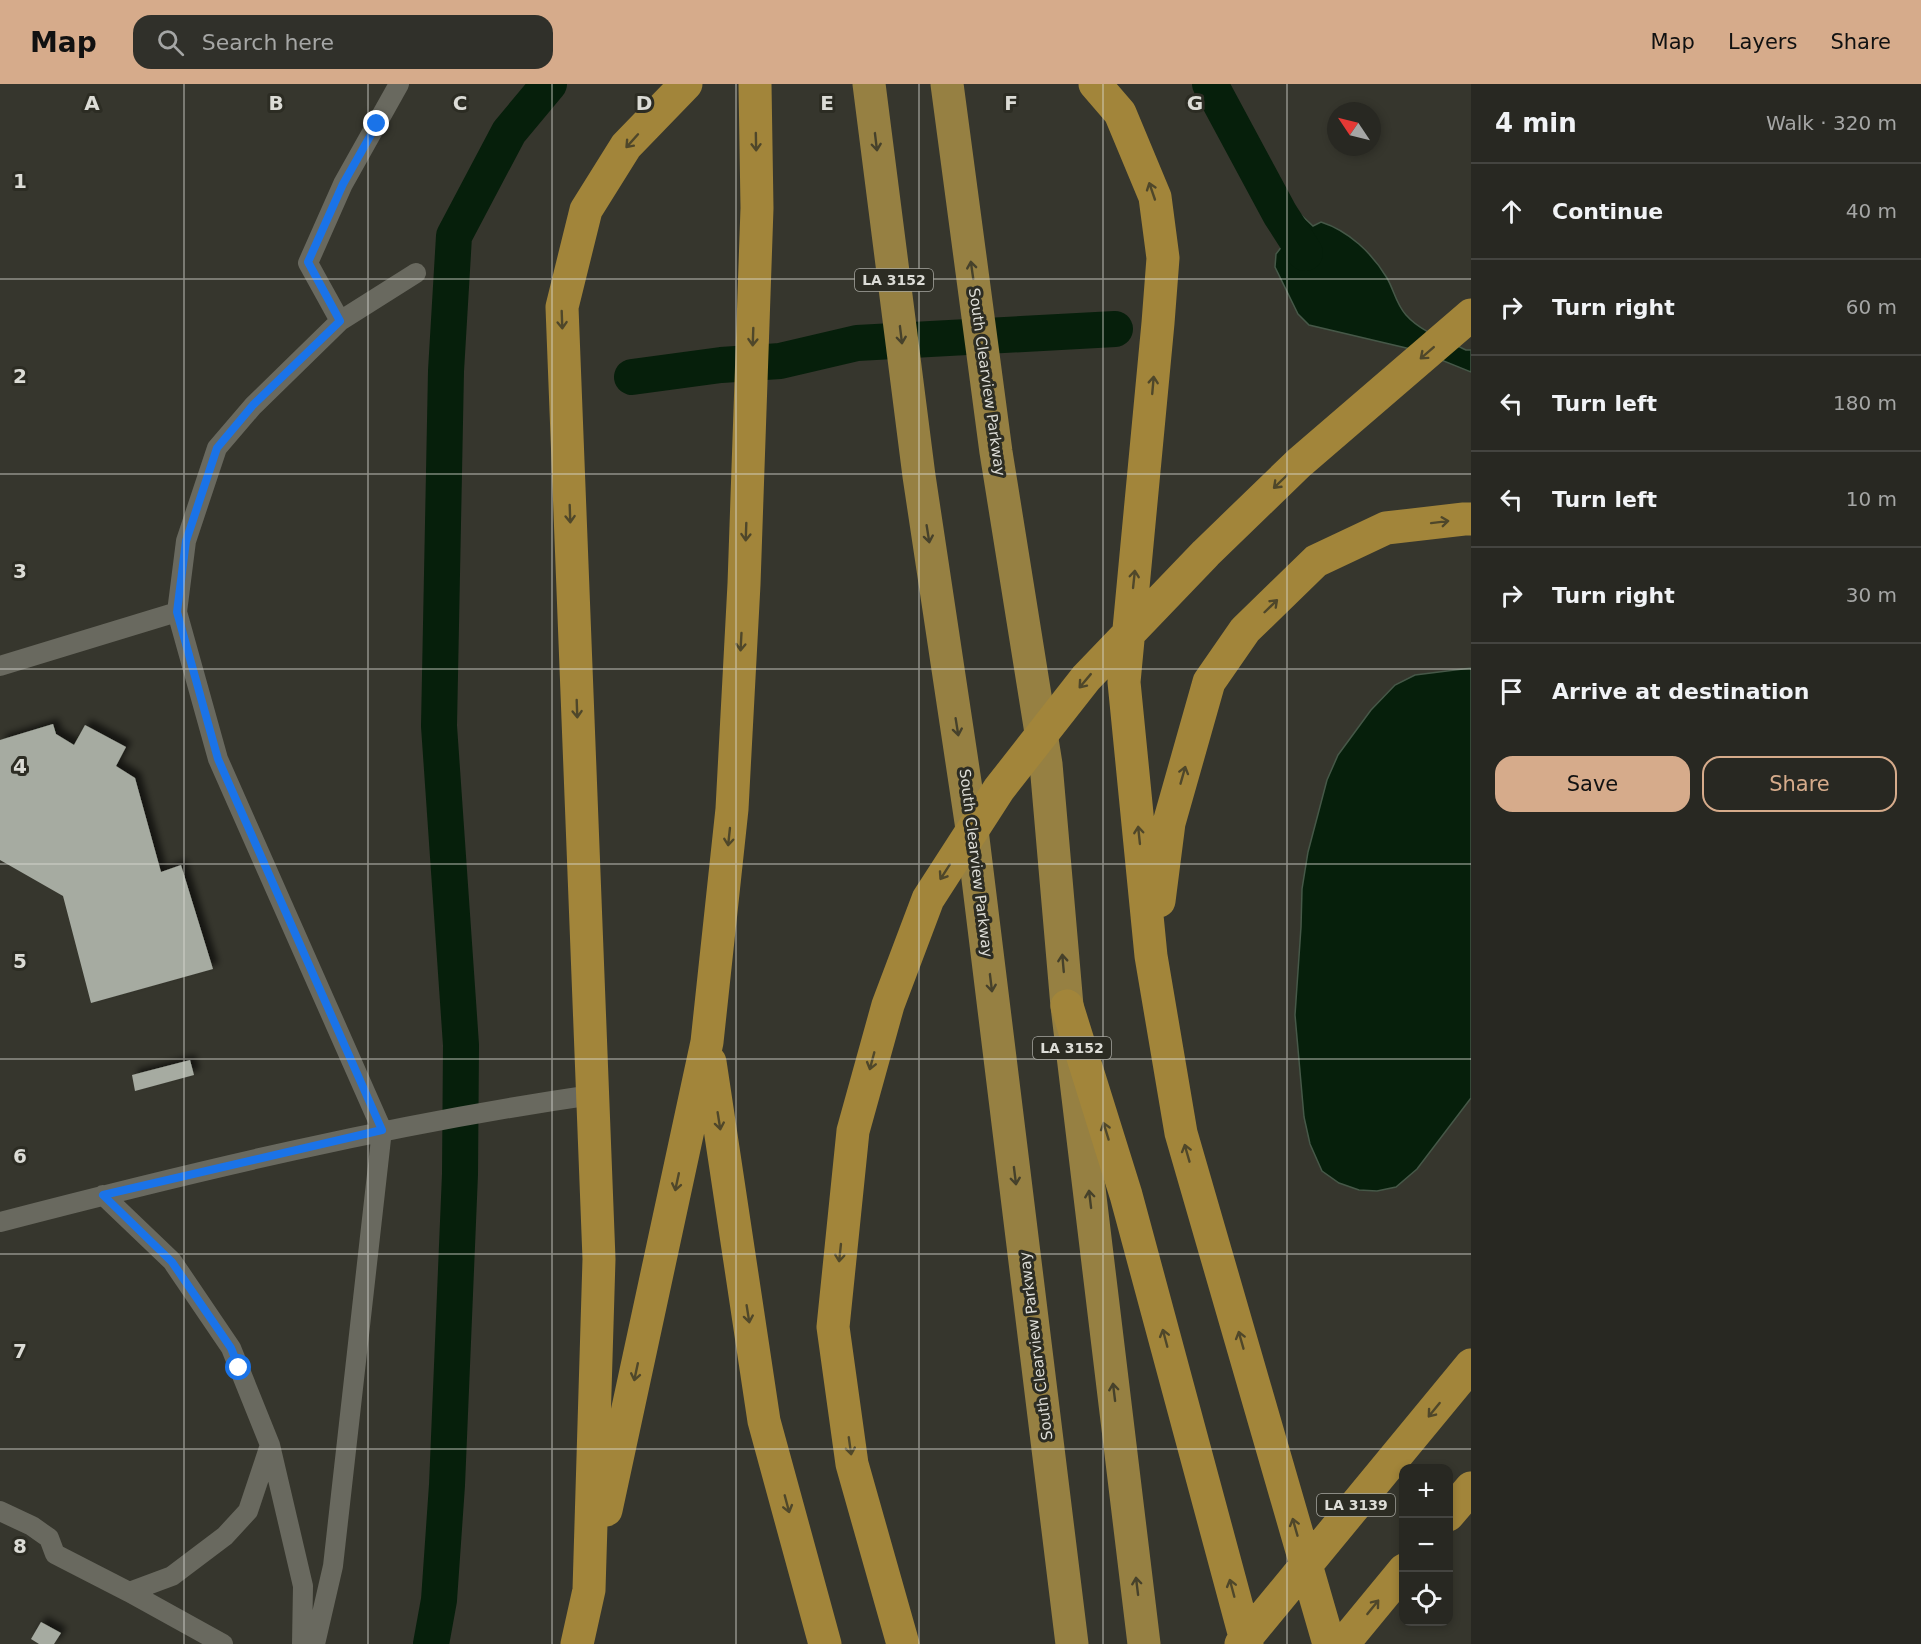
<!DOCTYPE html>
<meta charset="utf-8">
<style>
body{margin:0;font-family:"DejaVu Sans",sans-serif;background:#30302a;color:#f1f3f6}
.controls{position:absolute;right:18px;bottom:18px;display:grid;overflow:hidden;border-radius:12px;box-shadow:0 3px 9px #0003}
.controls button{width:54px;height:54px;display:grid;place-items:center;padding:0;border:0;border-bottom:2px solid #444440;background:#282822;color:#f1f3f6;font:30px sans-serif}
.compass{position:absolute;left:1327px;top:18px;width:54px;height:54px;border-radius:50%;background:#282822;box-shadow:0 3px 9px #0003;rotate:305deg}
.stop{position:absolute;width:18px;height:18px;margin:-14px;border:4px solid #1a73e8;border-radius:50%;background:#fff}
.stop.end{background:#1a73e8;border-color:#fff;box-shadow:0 2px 6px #0008}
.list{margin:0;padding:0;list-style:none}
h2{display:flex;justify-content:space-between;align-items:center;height:78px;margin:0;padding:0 24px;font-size:26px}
h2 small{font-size:20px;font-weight:400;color:#a5a6a5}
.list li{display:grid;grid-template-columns:39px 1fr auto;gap:18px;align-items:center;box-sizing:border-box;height:96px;padding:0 24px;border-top:2px solid #444440}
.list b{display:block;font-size:22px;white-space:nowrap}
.list em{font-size:20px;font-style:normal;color:#a5a6a5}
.actions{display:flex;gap:12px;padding:18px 24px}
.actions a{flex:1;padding:14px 0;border:2px solid #d6ab8b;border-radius:18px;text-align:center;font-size:21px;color:#d6ab8b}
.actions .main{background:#d6ab8b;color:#111}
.icon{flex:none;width:33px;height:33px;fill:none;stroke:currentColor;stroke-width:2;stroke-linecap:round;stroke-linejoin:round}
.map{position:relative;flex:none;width:1471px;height:1560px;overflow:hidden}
header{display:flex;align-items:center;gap:36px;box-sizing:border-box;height:84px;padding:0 30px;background:#d6ab8b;color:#111}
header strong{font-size:28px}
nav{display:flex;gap:33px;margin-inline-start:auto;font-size:21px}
.search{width:420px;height:54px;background:#30302a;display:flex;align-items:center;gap:15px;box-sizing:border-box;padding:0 21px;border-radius:18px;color:#a5a6a5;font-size:22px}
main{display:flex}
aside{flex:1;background:#282822}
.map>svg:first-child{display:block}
</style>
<header>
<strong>Map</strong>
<div class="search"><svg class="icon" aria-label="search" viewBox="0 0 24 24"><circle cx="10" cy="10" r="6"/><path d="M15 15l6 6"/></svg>Search here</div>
<nav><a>Map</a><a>Layers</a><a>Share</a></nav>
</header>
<main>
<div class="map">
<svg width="1471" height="1560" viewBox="0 0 1471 1560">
<defs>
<filter id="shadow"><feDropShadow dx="5.5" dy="-5.5" stdDeviation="3" flood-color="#0009"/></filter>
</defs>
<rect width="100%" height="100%" fill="#36362d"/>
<!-- water -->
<path fill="#061f0b" stroke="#465848" stroke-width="1.5" d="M1288,123L1298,128L1313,142L1321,138C1349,147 1372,169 1387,194C1394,206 1396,220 1406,231C1421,248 1446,256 1466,266H1471V288L1419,267L1309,241L1298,230L1275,183L1276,170L1283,161L1268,131Z
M1471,584V1014L1417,1085L1396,1103L1377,1107L1359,1106L1339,1099L1322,1087L1310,1060L1304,1033L1295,931L1301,843L1302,805L1308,768L1327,696L1338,671L1371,626L1395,601L1415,591Z"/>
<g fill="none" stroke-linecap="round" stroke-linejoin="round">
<!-- stream -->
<path stroke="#465848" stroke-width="10" d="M832,274L833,264
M816,276V268"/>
<!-- canal -->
<path stroke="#061f0b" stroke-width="36" d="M1210,0L1280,130L1305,169
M632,293L721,281L780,277L857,259L1115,245
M431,1560L439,1516L447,1401L460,1090L461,961L439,642L446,287L454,152L509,48L549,0"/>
</g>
<!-- building -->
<path fill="#a6aba1" filter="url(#shadow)" d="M53,640L56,650L74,661L85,641L126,663L116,682L135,694L161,788L181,781L213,885L91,919L63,812L0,776V656Z
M190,976L194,991L135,1007L132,991Z
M41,1538L61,1549L54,1560H39L31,1555Z"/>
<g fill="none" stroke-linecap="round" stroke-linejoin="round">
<!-- service -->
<path stroke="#69695f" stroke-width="20" d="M340,237L308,179L343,100L399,0
M177,528L218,675L382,1046L333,1482L315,1560
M0,582L177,528L186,457L217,364L253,322L340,237L416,189
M0,1138C196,1087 392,1040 592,1011
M270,1361L303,1502L302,1560
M0,1427L32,1442L49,1454L55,1470L129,1508L172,1492L225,1452L248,1427L270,1361L231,1264L172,1177L103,1111
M129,1508L223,1560"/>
<!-- trunk -->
<path stroke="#968042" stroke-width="33" d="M869,0L919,392L971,738L1072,1560
M947,0L996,368L1046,680L1067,922L1144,1560"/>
<!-- motorway -->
<path stroke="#a2853a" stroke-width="33" d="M1095,0L1120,29L1155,113L1163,174L1158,239L1124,598L1151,872L1181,1049L1329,1560
M1159,817L1169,739L1209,598L1245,546L1316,477L1386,444L1464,435H1471
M1067,922L1126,1111L1247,1560
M710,978L764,1337L825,1560
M606,1426L707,958L732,725L744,500L757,124L755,0
M1448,1431L1471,1404
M577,1560L589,1506L599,1175L562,223L586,126L626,62L686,0
M903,1560L852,1380L833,1243L853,1047L888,921L928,815L999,705L1086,594L1206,469L1299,379L1471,231
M1241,1560L1471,1281
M1343,1560L1404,1486"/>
</g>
<!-- one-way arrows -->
<defs><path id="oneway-shaft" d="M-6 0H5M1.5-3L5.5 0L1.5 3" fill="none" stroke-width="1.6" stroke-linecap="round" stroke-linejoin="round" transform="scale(1.5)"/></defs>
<g stroke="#4f472a">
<use href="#oneway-shaft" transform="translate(632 57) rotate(132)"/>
<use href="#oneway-shaft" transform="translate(756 58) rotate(89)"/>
<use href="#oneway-shaft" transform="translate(1152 107) rotate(-109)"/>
<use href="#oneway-shaft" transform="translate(562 236) rotate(88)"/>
<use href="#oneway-shaft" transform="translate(753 253) rotate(92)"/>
<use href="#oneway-shaft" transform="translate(1427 269) rotate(139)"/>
<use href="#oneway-shaft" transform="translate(1153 301) rotate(-85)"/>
<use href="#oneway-shaft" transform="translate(1280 398) rotate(136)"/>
<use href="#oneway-shaft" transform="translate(570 430) rotate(88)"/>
<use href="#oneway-shaft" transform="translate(1440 438) rotate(-7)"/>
<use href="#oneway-shaft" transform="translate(746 448) rotate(92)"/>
<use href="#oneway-shaft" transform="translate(1134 495) rotate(-84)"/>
<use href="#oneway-shaft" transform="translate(1271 522) rotate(-44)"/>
<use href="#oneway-shaft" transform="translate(741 558) rotate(93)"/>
<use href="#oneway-shaft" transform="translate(1085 597) rotate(130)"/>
<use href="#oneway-shaft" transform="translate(577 625) rotate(88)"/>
<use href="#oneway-shaft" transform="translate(1183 691) rotate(-74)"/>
<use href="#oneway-shaft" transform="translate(1139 751) rotate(-96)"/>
<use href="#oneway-shaft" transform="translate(729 753) rotate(96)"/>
<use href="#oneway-shaft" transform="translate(945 788) rotate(123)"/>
<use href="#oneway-shaft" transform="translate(872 977) rotate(105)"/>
<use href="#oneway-shaft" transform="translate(719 1037) rotate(81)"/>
<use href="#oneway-shaft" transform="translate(1106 1047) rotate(-107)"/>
<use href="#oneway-shaft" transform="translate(1187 1069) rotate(-106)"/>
<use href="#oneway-shaft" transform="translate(677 1098) rotate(102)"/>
<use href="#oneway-shaft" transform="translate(840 1169) rotate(96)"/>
<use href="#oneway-shaft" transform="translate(748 1230) rotate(81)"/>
<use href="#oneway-shaft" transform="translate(1165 1254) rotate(-105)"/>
<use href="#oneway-shaft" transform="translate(1241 1256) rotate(-106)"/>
<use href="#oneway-shaft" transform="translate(636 1288) rotate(102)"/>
<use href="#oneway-shaft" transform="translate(1434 1326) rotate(129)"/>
<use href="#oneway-shaft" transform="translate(850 1362) rotate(82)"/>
<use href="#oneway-shaft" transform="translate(787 1420) rotate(75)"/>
<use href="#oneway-shaft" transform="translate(1295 1443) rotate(-106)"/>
<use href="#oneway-shaft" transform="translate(1232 1504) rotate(-105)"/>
<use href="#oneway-shaft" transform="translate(1373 1523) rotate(-51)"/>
</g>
<g stroke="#46412b">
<use href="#oneway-shaft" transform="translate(876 58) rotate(83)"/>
<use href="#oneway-shaft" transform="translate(972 186) rotate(-98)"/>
<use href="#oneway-shaft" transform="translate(901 251) rotate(83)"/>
<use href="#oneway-shaft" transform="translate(928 450) rotate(81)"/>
<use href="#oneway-shaft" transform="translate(957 643) rotate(81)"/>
<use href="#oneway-shaft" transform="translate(1063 879) rotate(-95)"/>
<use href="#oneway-shaft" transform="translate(991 899) rotate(83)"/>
<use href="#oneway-shaft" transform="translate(1015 1092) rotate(83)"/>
<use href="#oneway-shaft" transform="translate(1090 1115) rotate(-97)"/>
<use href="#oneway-shaft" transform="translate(1114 1308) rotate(-97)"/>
<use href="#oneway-shaft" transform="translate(1137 1502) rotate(-97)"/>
</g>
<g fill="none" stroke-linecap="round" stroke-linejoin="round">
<!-- route -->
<path stroke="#1a73e8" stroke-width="8" d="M239,1284L231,1264L172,1178L103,1111L382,1046L218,675L177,528L186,457L217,364L253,321L340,237L308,178L343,100L377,40"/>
</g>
<!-- grid -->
<path fill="none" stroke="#dcdcd6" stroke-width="1.5" stroke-opacity="0.55" d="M184,0V1560M368,0V1560M552,0V1560M736,0V1560M919,0V1560M1103,0V1560M1287,0V1560M0,195H1471M0,390H1471M0,585H1471M0,780H1471M0,975H1471M0,1170H1471M0,1365H1471"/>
<g text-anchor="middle" stroke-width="6" stroke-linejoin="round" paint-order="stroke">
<!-- shield labels -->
<g fill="#2c2c23" stroke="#a7a7a0" stroke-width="1.5">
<rect x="855" y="185" width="78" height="22" rx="4.5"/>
<rect x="1033" y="953" width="78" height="22" rx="4.5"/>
<rect x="1317" y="1410" width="78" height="22" rx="4.5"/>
</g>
<g font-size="14" font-weight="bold" fill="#dcdcd6">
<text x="894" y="201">LA 3152</text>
<text x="1072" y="969">LA 3152</text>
<text x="1356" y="1426">LA 3139</text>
</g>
<!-- street labels -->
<g font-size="15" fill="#dcdcd6" stroke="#2c2c23">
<text transform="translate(987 298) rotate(82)" y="5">South Clearview Parkway</text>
<text transform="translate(976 779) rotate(83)" y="5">South Clearview Parkway</text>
<text transform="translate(1036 1262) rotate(-97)" y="5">South Clearview Parkway</text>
</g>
</g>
<g font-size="20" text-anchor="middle" font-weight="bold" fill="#dcdcd6" stroke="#2c2c23" stroke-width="6" stroke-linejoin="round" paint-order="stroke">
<text x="92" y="26">A</text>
<text x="276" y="26">B</text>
<text x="460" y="26">C</text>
<text x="644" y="26">D</text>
<text x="827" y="26">E</text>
<text x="1011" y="26">F</text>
<text x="1195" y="26">G</text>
<text x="20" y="104">1</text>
<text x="20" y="299">2</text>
<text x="20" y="494">3</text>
<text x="20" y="689">4</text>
<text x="20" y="884">5</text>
<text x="20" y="1079">6</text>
<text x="20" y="1274">7</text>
<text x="20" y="1469">8</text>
</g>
</svg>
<div class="controls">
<button>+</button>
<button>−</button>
<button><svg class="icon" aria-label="locate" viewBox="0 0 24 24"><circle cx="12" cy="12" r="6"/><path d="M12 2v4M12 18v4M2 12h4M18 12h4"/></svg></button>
</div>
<svg class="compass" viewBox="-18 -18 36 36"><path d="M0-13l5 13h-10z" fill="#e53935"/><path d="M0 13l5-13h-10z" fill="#a5a6a5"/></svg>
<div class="stop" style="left:239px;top:1284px"></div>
<div class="stop end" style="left:377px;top:40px"></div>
</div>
<aside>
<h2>4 min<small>Walk · 320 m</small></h2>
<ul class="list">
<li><svg class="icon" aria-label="ahead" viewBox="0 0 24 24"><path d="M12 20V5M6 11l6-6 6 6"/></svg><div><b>Continue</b></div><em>40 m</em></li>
<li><svg class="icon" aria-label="right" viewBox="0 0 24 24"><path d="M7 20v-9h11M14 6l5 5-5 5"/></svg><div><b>Turn right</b></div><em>60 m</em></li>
<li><svg class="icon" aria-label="left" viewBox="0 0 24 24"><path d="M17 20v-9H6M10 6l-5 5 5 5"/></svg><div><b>Turn left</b></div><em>180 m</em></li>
<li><svg class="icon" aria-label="left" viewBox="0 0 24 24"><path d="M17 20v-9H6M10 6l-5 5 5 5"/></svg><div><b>Turn left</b></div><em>10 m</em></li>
<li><svg class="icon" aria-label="right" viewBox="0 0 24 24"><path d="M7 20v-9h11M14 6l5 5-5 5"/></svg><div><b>Turn right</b></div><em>30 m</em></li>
<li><svg class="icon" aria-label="arrive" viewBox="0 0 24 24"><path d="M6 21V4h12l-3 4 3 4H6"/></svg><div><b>Arrive at destination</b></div></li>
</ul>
<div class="actions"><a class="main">Save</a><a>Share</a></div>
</aside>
</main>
